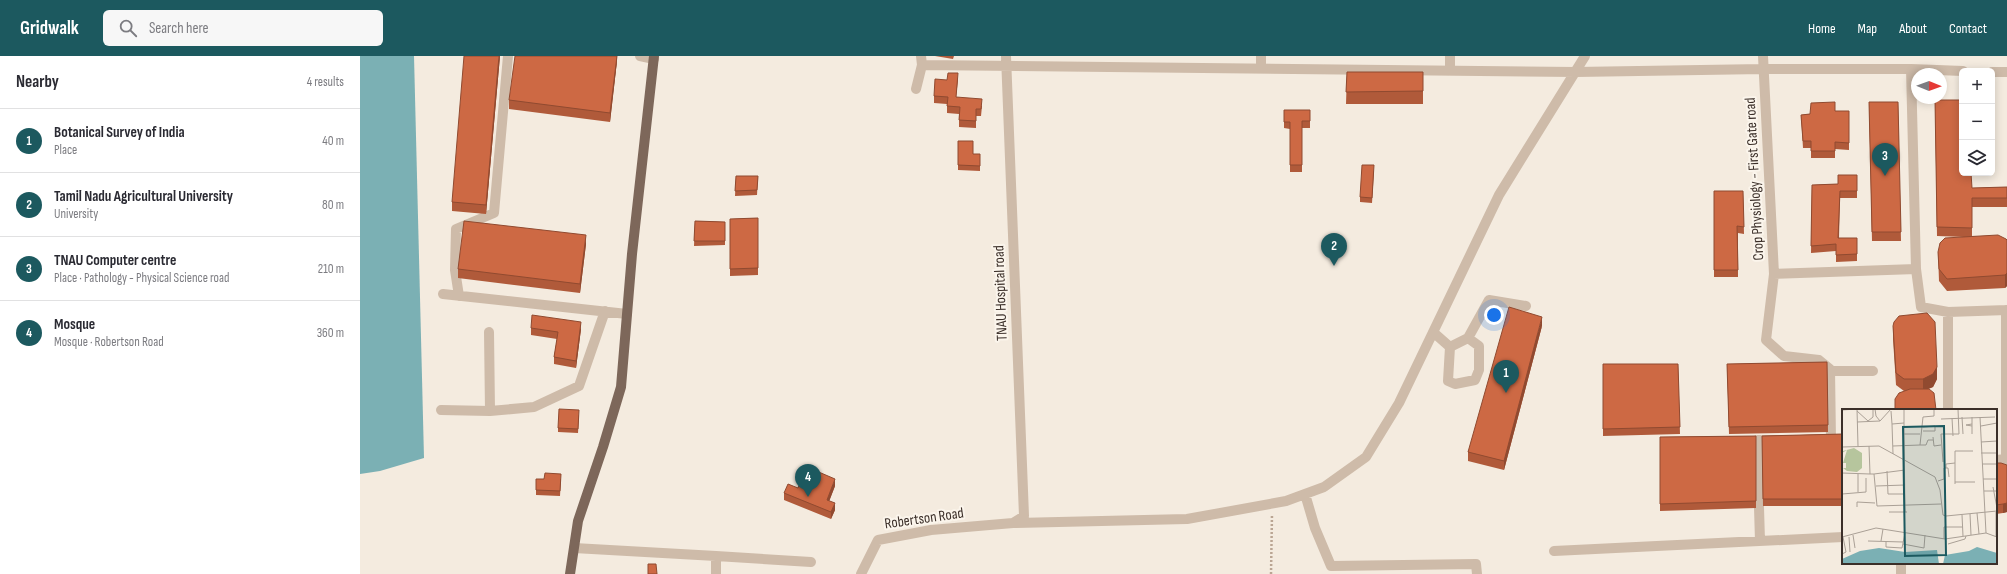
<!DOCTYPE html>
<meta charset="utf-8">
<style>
body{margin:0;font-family:"Sofia Sans Condensed",sans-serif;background:#f7f7f7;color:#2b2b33}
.controls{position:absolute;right:12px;top:12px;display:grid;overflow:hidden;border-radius:6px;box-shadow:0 2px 10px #0003}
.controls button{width:36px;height:36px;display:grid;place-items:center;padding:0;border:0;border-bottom:1px solid #e1e1e2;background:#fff;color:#2b2b33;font:20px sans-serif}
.compass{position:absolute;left:1551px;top:12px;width:36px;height:36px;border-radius:50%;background:#fff;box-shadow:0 2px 10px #0003;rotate:91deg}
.you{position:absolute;left:1134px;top:259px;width:14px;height:14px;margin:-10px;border:3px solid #fff;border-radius:50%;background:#1a73e8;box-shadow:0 0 0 6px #1a73e833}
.badge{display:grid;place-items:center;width:26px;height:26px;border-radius:50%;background:#1c595f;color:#fff;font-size:13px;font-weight:700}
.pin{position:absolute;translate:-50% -33px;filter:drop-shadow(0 1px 2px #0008)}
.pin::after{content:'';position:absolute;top:21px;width:14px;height:12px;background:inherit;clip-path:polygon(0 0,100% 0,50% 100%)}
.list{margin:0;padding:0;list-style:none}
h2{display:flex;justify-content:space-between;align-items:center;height:52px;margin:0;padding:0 16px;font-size:17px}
h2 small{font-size:13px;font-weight:400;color:#7c7c81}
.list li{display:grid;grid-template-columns:26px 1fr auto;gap:12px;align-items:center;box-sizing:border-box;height:64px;padding:0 16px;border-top:1px solid #e1e1e2}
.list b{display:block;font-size:15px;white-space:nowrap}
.list p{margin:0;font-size:13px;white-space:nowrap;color:#7c7c81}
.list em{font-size:13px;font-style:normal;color:#7c7c81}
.icon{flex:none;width:22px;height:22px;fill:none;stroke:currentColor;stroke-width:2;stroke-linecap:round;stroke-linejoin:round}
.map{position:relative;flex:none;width:1647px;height:518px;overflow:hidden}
header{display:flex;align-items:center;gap:24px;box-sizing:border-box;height:56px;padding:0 20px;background:#1c595f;color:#fff}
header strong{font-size:19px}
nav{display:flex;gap:22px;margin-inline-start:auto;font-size:14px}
.search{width:280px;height:36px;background:#f7f7f7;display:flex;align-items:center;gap:10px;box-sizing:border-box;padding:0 14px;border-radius:6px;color:#7c7c81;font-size:15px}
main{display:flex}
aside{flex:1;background:#fff}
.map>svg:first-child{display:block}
</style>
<header>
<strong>Gridwalk</strong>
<div class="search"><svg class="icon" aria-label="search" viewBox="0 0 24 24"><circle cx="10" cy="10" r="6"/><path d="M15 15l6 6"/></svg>Search here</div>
<nav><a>Home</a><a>Map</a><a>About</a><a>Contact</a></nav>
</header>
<main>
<aside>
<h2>Nearby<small>4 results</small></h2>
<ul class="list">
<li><span class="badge">1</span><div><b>Botanical Survey of India</b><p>Place</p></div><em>40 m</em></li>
<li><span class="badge">2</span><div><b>Tamil Nadu Agricultural University</b><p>University</p></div><em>80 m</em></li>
<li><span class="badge">3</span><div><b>TNAU Computer centre</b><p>Place · Pathology - Physical Science road</p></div><em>210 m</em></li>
<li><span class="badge">4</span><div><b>Mosque</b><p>Mosque · Robertson Road</p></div><em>360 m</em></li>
</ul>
</aside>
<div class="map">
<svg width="1647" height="518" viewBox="0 0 1647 518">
<rect width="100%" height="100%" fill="#f4ebdf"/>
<!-- water -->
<path fill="#7bb0b4" d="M0,0H54L64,402L20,415L0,418Z"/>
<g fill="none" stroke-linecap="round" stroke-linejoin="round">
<!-- path -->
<path stroke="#baa593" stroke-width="2.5" stroke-dasharray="2 2" stroke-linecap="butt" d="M911,518L912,458"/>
<!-- street -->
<path stroke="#cebba9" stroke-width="10" d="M280,0L294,3
M646,0L664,460L653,467
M1090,0V14
M1403,0L1414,218L1556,213L1561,251L1588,256L1647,254
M562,9L1216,16L1403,13H1551
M901,11V0
M1632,16H1647
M556,33L562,9L561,0
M1556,213L1551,13L1603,15
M1414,218L1406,284L1424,300L1459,304L1470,313L1471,385
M83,238L267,258
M99,240L95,214L96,173L134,157L148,0
M1588,256V354
M129,276L130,355
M1073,276L1090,291L1088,325L1095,328L1115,324L1119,314V290L1108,282
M1090,291L1108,282L1129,244L1166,250
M1470,315H1513
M81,354L130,355L174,351L219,330L245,255
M1636,404L1646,403V254
M945,438L955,472L971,510L1116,508L1117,518
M1400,485L1397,384H1415
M214,492L356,500V518
M1194,495L1483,481
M356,500L451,506
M501,518L518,484L571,474L653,467L827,463L926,445L964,431L1006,401L1039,347L1139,139L1225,0
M1541,518V507"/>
<!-- primary -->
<path stroke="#7d675a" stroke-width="10" d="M210,518L218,465L243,391L261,331L272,198L294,0"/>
</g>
<!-- wall -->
<path fill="#b05a3a" d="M140,0L126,158L92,155V146Z
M257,0V5L250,66L149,53V44Z
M575,0H594L593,3Z
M987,16H1063V48H986Z
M587,24H598L596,41L622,50L621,60H616V72L599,71V58L587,57V48L574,47V40Z
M1575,44L1612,132L1647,131V151H1612V180L1647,184V230L1645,232L1587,235L1579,225L1578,196L1604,181L1577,180Z
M1509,46H1538L1541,185H1512Z
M924,54H950V72H942V116H930V73L924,72Z
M1475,55H1489V94L1475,93V102H1451V92H1443L1441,59Z
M598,85L613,98H620V115L598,114Z
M1014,114L1012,147L1000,146V141Z
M1497,119V142H1480L1479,182H1497V205L1476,206V195L1451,197L1452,129L1478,128Z
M376,120H398L397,139L375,140Z
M1354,135H1383L1384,178L1378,177V221H1354Z
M398,162V219L370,220V163Z
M335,165L365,166V189L334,190Z
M226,188L220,237L98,222V213Z
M1182,270L1144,414L1108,405V396Z
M1533,270L1577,323L1573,331L1568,333L1544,335L1536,329L1533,283Z
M171,272L221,273L216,312L194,308V301L197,283L171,279Z
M1467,306L1468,376L1369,378L1367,308Z
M1243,308H1318L1320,378L1243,380Z
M219,359L218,377L198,376V372Z
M1483,378V450H1403L1402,380Z
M1396,380V452L1300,455V381Z
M1636,407L1647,409V456L1643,457L1636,458Z
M176,423H201L200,440L176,439Z
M475,430L469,445L475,454L471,463L424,444V437L438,432Z"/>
<!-- shaded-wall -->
<path fill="#904a30" d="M139,0H140L126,158V149Z
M257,0V5L250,66V57Z
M226,179V188L220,237V228Z
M1647,217V230L1645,232V219Z
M1182,261V270L1144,414V405Z
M221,266V273L216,312V305Z
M1577,311V323L1573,331L1563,335V323Z
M475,423V430L467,451V444Z
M475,447V454L471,463V456Z
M1647,447V456L1643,457V448Z"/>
<!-- building -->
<path fill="#cd6944" stroke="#904a30" d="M104,0H139L126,149L92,146Z
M155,0H257L250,57L149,44Z
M987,16H1063V35L986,36Z
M588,17H598L596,41L622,43L621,53H616V65L599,64L600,51L587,50L588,41L574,40L575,23L587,24Z
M1575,44H1602V117H1611L1612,132L1647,131V142H1612V172L1577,171Z
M1475,46V55H1489V87L1475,86V95H1451V85H1443L1441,59L1450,58L1451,47Z
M1509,46H1538L1541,176H1512Z
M924,54H950V65H942V109H930V66H924Z
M598,85H613V98H620V110L598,109Z
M1002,109H1014L1012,142L1000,141Z
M1478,119H1497V135H1480L1478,182H1497V198L1476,199V188L1451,190L1452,129L1478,128Z
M376,120H398L397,134L375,135Z
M1354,135H1383L1384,171L1377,170L1378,214H1354Z
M398,162V212L370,213V163Z
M104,165L226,179L220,228L98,213Z
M335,165L365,166V185H334Z
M1638,179L1646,183L1647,184V217L1645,219L1587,223L1579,213L1578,196L1580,187L1585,182Z
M1149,251L1182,261L1144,405L1108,396Z
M1567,257L1575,266L1577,311L1573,318L1563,323H1544L1536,317L1533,270L1534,266L1539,260Z
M172,259L221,266L216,305L194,301L198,276L171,272Z
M1467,306L1468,369L1369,371L1367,308Z
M1243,308H1318L1320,371L1243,373Z
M1550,333H1569L1574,337L1576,354H1535V343L1539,337Z
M199,353L219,354L218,373L198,372Z
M1483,378V443H1403L1402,380Z
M1396,380V445L1300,448V381Z
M1636,407H1641L1647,409V447L1643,448L1636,449Z
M447,411L475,423L467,444L475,447L471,456L424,437L428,428L438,432Z
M185,417L201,418L200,435L176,434V423H184Z
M288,508H296L297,518H288Z"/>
<g text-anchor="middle" stroke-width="4" stroke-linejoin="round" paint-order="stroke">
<!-- street labels -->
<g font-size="15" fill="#3b2f29" stroke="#fbf5ec">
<text transform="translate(1394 123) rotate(-93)" y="5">Crop Physiology - First Gate road</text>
<text transform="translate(640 237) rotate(-92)" y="5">TNAU Hospital road</text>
<text transform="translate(564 462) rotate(-8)" y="5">Robertson Road</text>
</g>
</g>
<!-- overview -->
<g transform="translate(1482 353)">
<rect width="155" height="155" fill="#f4ebdf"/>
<path d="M12,39L20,44V59L15,63L5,62L1,59H4V54H1L5,41L0,44L1,42Z" fill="#b6c59d"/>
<path d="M135,138L155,144V155H101L103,146L127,142ZM37,139L63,143L95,141L97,155H0V150L18,142Z" fill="#7bb0b4"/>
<path fill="none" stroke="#aaa096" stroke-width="1" d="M15,0L16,37M33,0L34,7L38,12L49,0M0,1L14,0M15,2L26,12L31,8V0M49,2L50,15M120,8L121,25M138,8L144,124M110,9L111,27M99,10L153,8M15,13L38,12M62,14V25H78M130,17L124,16L130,15M139,17L155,14M81,18L93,17V22H81M62,25L63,103M130,25V8M91,28L92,37L99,36M139,33L155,32M78,36H84L86,31H91M51,37L78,36L81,8L92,7V0M0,38L37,37L93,68L98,81L101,106L104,107L155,102M139,44H155M51,45L50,15L62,14V0M101,53L99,25H117L116,0M140,55H155M104,59V55L113,54M45,62L46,85H63M0,64L28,65L27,37M16,65V83M28,65H32L35,97L99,95M32,65L63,61M141,70H155M96,72L102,70V59H106L107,68M113,73H133M113,75V42H131M34,77L63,76M151,78L155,99M142,82H155M0,85L24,83V69M15,98V93L33,94M47,103H65M154,103V128M135,104L137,125M128,105L129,126M120,106L121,127M11,126L13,139M0,128L34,119L103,130L144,124L155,128M7,128L8,143M102,130V118H121M26,132L61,133M39,132L41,120M44,132V138L60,139L63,124M61,135L82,139M106,135L123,130L124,127M82,139L83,126M0,145L4,143L1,128"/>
<path fill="#1c595f" fill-opacity="0.15" stroke="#1c595f" stroke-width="2" d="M102,17L104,146L63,147L61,18Z"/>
<rect width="155" height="155" fill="none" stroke="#3b2f29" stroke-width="2"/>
</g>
</svg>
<div class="controls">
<button>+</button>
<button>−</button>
<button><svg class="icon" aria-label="layers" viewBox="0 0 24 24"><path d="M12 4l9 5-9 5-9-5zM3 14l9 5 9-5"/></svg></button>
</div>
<svg class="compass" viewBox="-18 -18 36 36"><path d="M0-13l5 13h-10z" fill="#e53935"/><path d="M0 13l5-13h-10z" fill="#7c7c81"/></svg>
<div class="you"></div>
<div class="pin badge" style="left:1146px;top:337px">1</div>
<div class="pin badge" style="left:974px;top:210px">2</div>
<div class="pin badge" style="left:1525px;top:120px">3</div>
<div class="pin badge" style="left:448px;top:441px">4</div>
</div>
</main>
